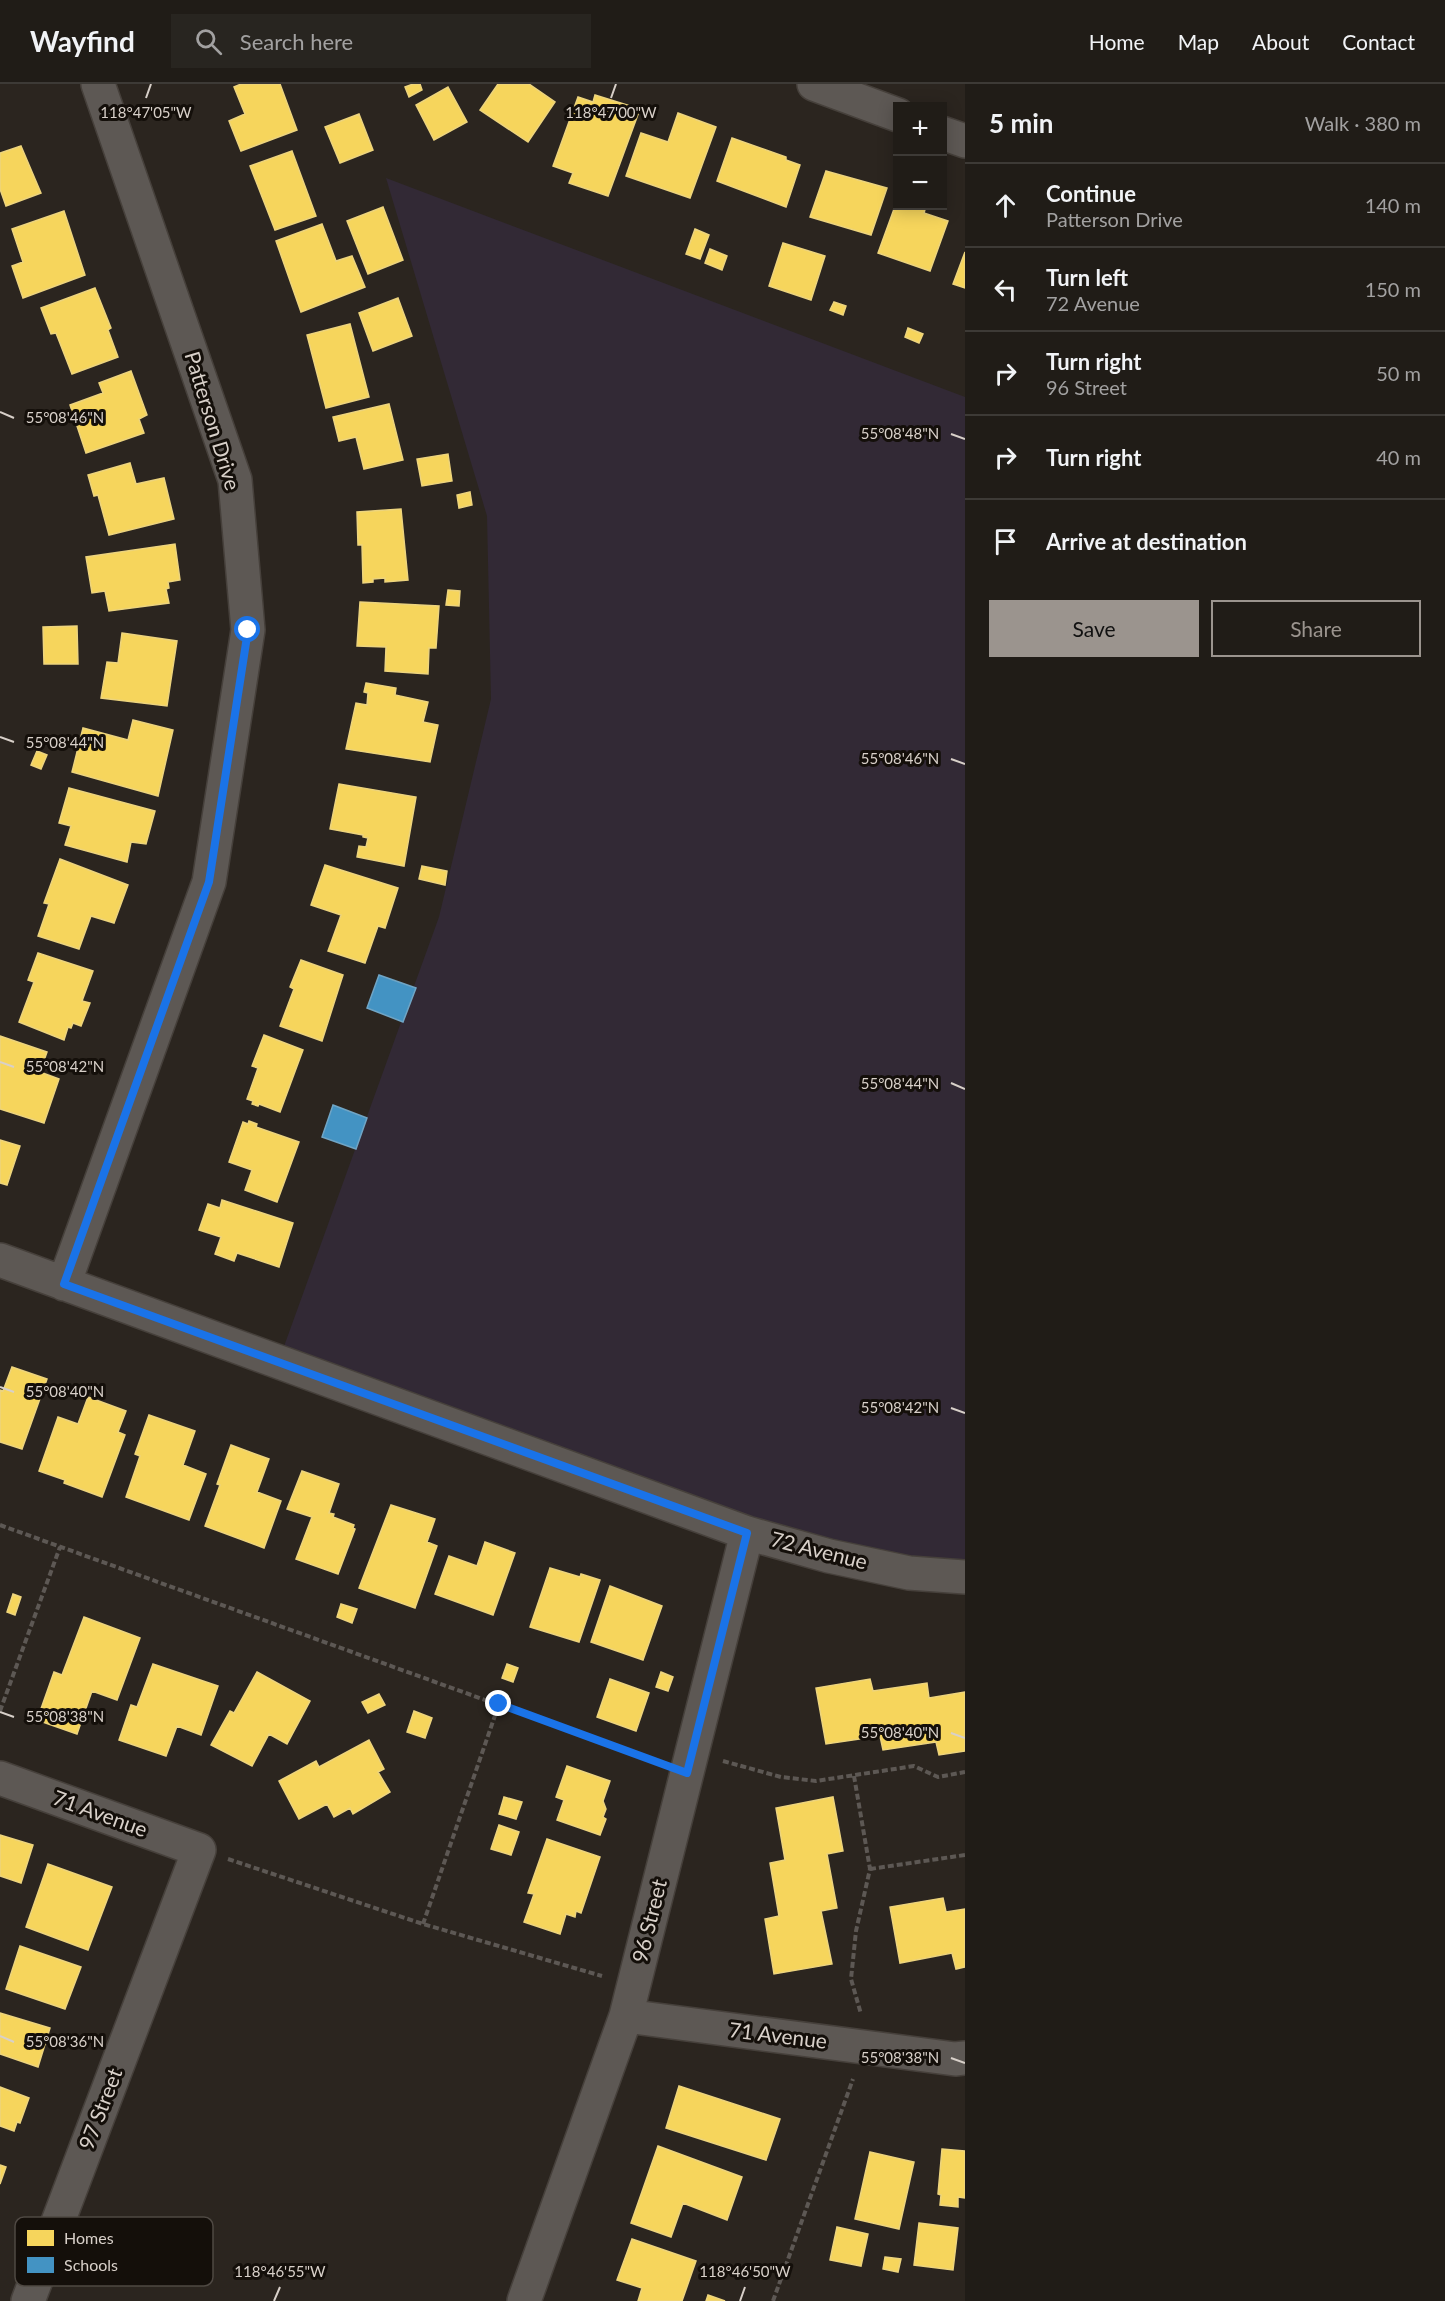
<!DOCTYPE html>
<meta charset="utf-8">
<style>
body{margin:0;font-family:Lato,sans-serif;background:#282520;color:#f1f3f6}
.controls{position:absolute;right:18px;top:18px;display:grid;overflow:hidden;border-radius:0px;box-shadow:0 3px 15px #0003}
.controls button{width:54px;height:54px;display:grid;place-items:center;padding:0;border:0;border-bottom:2px solid #3d3a36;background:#201c17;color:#f1f3f6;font:30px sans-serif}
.stop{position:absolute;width:18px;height:18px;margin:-14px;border:4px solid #1a73e8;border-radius:50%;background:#fff}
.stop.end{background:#1a73e8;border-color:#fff;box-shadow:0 2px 6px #0008}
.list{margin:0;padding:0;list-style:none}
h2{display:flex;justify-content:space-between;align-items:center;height:78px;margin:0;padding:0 24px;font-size:26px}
h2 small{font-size:20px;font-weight:400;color:#a2a1a1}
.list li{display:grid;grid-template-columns:39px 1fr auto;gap:18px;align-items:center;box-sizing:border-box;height:84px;padding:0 24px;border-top:2px solid #3d3a36}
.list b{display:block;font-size:22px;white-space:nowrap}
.list p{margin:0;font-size:20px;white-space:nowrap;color:#a2a1a1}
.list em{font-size:20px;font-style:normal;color:#a2a1a1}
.actions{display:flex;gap:12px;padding:18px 24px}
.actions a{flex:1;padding:14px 0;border:2px solid #9b948e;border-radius:0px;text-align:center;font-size:21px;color:#9b948e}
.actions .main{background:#9b948e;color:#111}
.icon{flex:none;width:33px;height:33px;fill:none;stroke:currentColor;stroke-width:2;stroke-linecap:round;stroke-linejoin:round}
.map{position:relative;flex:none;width:965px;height:2217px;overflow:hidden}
header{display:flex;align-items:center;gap:36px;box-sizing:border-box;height:84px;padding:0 30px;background:#201c17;border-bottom:2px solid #3d3a36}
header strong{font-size:28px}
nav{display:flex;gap:33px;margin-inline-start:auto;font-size:21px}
.search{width:420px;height:54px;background:#282520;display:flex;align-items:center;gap:15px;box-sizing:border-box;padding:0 21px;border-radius:0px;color:#a2a1a1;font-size:22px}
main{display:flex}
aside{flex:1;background:#201c17}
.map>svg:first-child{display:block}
</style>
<header>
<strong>Wayfind</strong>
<div class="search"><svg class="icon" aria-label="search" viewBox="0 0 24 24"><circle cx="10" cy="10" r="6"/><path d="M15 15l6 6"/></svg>Search here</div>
<nav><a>Home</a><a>Map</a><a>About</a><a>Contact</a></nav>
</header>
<main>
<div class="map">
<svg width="965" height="2217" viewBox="0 0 965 2217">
<rect width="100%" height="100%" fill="#2b251f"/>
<!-- education -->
<path fill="#322935" d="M386,94L965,313V1493L909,1489L278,1279L439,833L491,615L487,432Z"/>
<!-- homes -->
<path fill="#f6d55c" stroke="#edd47d" stroke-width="1.5" d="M241,0H280L297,46L241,67L229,37L245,30L234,3Z
M413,0H420L422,6L409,13L405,3Z
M498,0H529L555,18L528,58L480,26Z
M448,3L467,38L434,56L416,21Z
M595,11L640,25L608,112L569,99L573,89L553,82L578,13L593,18Z
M678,29L716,43L690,114L626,92L641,49L668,58Z
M359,30L373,66L340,79L325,43Z
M732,54L786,73V76L800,81L786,123L717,97Z
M21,62L41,109L6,122L0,105V69Z
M292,67L316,132L275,146L250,82Z
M826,87L887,104L871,151L810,133Z
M898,114V122H926L924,129L948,137L930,187L878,169Z
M383,123L403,176L368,190L347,137Z
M64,127L85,191L23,214L12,182L23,178L12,145Z
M322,140L336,177L352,172L365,203L301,228L276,157Z
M695,145L709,151L700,175L686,170Z
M783,159L825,172L811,216L769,202Z
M710,165L727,172L722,186L705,179Z
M965,168V204L953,200Z
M95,204L111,244L108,246L118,273L72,290L56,249L51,250L41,224Z
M398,214L412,252L373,267L359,229Z
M834,218L846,222L843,231L830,226Z
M350,240L369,313L326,324L307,251Z
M908,244L923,250L919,259L905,253Z
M131,287L147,331L139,335L144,349L86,369L70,321L103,309L99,299Z
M389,320L403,376L364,385L356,353L339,357L333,333Z
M448,370L452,397L422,402L417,375Z
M130,379L136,400L164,394L174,435L109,451L98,411L94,412L88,391Z
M470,408L472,421L459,424L457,411Z
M401,425L408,496L385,498V494L373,495V498L363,499L362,461H358L357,428Z
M175,460L180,496L168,498L169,504L166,505L169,519L109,527L105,507L92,509L86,473Z
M448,506L460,507L459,522L446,521Z
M360,518L439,522L436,564H429L428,590L385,587L386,563L357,562Z
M77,542L78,580H44L43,543Z
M122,549L177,557L167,622L101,614L107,578L118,579Z
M366,599L396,604L395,611L428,618L423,638L438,641L430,678L346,665L356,619L367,621L368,609L364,608Z
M133,636L173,646L158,712L72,688L83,644L128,656Z
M37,667L47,671L41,685L31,681Z
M339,700L416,713L404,782L357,773L359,762L366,763L368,754L363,753V751L330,745Z
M69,704L155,727L146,760L131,758L127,778L65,761L71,742L59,739Z
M60,775L128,801L114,839L91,832L79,865L38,852L49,820L44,819Z
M325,781L398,804L385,844L378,842L365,879L328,867L341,831L311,821Z
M422,782L447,787L445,801L419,795Z
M38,869L93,887L82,917L90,919L81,942L73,939L71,944L68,943L64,956L19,938L34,898L28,896Z
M301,876L343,891L322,957L280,942L294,905L290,903Z
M264,951L303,966L280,1028L259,1020L258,1022L252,1020L253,1017L247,1015L258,984L252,982Z
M0,952L47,968L40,988L59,995L44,1039L0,1025Z
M249,1037L257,1040L256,1043L299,1058L277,1118L245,1106L252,1086L229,1078L243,1038L248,1040Z
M0,1056L20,1062L7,1101L0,1099Z
M222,1116L293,1139L279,1183L237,1169L234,1177L215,1170L221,1153L199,1146L208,1120L220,1124Z
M12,1283L47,1295L22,1365L0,1358V1306L3,1307Z
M88,1313L126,1327L118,1348L125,1351L102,1413L64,1399L65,1396L39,1387L58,1333L78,1340Z
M149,1331L195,1347L183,1381L206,1390L189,1436L126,1413L140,1372L135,1370Z
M231,1361L269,1375L257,1408L281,1417L264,1464L205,1442L220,1401L217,1400Z
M302,1387L339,1400L329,1429L334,1430L333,1433L354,1441L353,1444L355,1445L338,1490L296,1475L312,1433L287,1425Z
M391,1421L435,1435L427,1458L437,1462L415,1524L359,1504Z
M485,1458L515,1469L493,1531L435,1510L449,1472L477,1482Z
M550,1484L580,1493L581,1490L600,1496L579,1558L530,1543Z
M610,1502L662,1522L643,1576L591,1558Z
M13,1510L21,1513L15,1531L7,1528Z
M341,1520L357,1525L352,1539L337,1533Z
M84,1533L140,1554L117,1616L92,1607L77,1650L37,1636L54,1588L62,1591Z
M153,1580L218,1602L201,1651L177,1642L166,1672L119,1656L131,1621L137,1623Z
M507,1580L518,1584L513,1598L502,1594Z
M257,1588L310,1617L287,1660L269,1650L252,1682L211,1661L230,1627L234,1629Z
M661,1588L673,1593L668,1607L656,1603Z
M610,1595L649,1609L636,1647L597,1633Z
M870,1595L873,1607L927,1599L929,1614L965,1608V1667L939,1671L936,1658L883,1666L880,1652L826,1660L816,1604Z
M379,1610L385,1621L368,1629L362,1618Z
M414,1627L432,1634L425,1654L407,1648Z
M369,1656L384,1685L378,1688L390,1708L353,1730L350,1724L334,1733L327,1720L299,1735L279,1697L316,1677L319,1683Z
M567,1682L610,1697L603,1717L606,1725L603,1733L606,1735L600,1751L557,1736L564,1716L556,1713Z
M504,1713L522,1718L516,1735L499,1730Z
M833,1713L843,1767L827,1770L837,1824L821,1827L832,1880L774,1890L765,1835L779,1832L770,1779L785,1776L776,1724Z
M499,1741L519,1748L511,1771L491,1765Z
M0,1751L33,1761L21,1799L0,1792Z
M547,1755L600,1773L581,1829L576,1827L575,1833L566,1830L560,1850L524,1838L534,1810L528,1809Z
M48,1780L112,1803L88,1866L26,1843Z
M943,1814L946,1828L965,1825V1883L956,1885L952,1869L900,1879L890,1823Z
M20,1862L81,1883L65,1925L6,1905Z
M0,1929L50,1944L38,1983L0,1970Z
M679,2002L780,2035L766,2076L666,2044Z
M0,2003L29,2014L20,2039L17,2038L14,2047L0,2042Z
M658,2062L742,2093L727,2136L683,2119L671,2153L631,2139Z
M942,2065L965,2067V2114L958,2113V2123L940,2121L941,2111L938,2110Z
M870,2068L914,2078L899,2145L855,2135Z
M0,2081L6,2083L0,2100Z
M919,2139L958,2144L953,2186L914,2181Z
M837,2143L868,2150L861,2182L830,2176Z
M632,2155L696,2177L682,2217H638L642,2204L617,2196Z
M885,2173L901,2175L898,2188L883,2185Z
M708,2211L725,2217H706Z"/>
<!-- schools -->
<path fill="#4393c3" stroke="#70a5c5" stroke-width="1.5" d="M379,891L416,904L403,938L367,924Z
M333,1021L367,1034L356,1065L322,1053Z"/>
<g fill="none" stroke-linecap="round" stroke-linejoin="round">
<!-- minor casing -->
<g stroke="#46403b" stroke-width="36">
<path id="minor" d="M814,0L898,31
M942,49L965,57
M0,1176L747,1449L829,1472L909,1489L965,1493
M64,1200L209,798L248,546L235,396L98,0
M0,1694L199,1766L28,2217
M626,1932L955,1975L965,1974
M524,2217L626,1932L747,1449"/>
</g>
<!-- path -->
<path stroke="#5d5854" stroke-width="4" stroke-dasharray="6 3" stroke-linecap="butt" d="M0,1441L657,1678
M0,1627L60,1463
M723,1677L781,1693L816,1697L914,1682L938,1693L965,1688
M854,1692L870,1785L856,1847L851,1895L861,1930
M228,1775L423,1840L602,1892
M870,1785L965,1771
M423,1840L499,1620
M773,2217L853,1995"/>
<!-- minor -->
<use href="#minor" stroke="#5d5854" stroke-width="33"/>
</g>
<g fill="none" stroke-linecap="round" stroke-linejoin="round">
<!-- route -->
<path stroke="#1a73e8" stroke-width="8" d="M248,546L209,798L64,1200L747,1449L687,1689L499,1620"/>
</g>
<!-- ticks -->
<path fill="none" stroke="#d8d0c9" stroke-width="2" d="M146,14L151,0M611,14L616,0M0,328L14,334M951,350L965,355M0,653L14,658M951,675L965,680M0,978L14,983M951,999L965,1005M0,1303L14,1308M951,1324L965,1329M0,1628L14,1633M951,1649L965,1654M0,1952L14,1958M951,1974L965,1979M274,2217L280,2203M740,2217L745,2203"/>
<g text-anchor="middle" stroke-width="6" stroke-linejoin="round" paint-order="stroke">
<!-- street labels -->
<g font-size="21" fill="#d8d0c9" stroke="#140f0a">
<text transform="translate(212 337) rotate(73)" y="7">Patterson Drive</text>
<text transform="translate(819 1467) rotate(14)" y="7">72 Avenue</text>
<text transform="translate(100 1730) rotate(20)" y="7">71 Avenue</text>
<text transform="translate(650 1837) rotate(-76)" y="7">96 Street</text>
<text transform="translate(778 1952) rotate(7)" y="7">71 Avenue</text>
<text transform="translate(101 2025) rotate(-69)" y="7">97 Street</text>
</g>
</g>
<!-- legend -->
<rect x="15" y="2133" width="198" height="69" rx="9" fill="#140f0a" stroke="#4f4943" stroke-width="1.5"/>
<rect x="27" y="2146" width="27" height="16" fill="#f6d55c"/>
<rect x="27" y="2173" width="27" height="16" fill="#4393c3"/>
<g font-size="16" fill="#d8d0c9">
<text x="64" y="2160">Homes</text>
<text x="64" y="2187">Schools</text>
</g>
<g font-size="15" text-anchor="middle" fill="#d8d0c9" stroke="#140f0a" stroke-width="6" stroke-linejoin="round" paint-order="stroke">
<text x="146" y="34">118°47'05"W</text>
<text x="611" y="34">118°47'00"W</text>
<text x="65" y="339">55°08'46"N</text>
<text x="900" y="355">55°08'48"N</text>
<text x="65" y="664">55°08'44"N</text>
<text x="900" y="680">55°08'46"N</text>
<text x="65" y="988">55°08'42"N</text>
<text x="900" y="1005">55°08'44"N</text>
<text x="65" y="1313">55°08'40"N</text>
<text x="900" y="1329">55°08'42"N</text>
<text x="65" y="1638">55°08'38"N</text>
<text x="900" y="1654">55°08'40"N</text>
<text x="65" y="1963">55°08'36"N</text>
<text x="900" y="1979">55°08'38"N</text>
<text x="280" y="2193">118°46'55"W</text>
<text x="745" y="2193">118°46'50"W</text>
</g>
</svg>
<div class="controls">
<button>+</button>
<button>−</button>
</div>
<div class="stop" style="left:248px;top:546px"></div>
<div class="stop end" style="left:499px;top:1620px"></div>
</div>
<aside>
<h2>5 min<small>Walk · 380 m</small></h2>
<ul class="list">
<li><svg class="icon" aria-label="ahead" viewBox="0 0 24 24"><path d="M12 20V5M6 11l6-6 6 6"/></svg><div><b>Continue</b><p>Patterson Drive</p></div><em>140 m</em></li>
<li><svg class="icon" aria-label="left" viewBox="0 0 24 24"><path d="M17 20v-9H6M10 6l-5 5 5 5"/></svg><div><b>Turn left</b><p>72 Avenue</p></div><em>150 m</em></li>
<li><svg class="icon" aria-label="right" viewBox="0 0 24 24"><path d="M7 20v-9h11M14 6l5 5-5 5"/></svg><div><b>Turn right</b><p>96 Street</p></div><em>50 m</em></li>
<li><svg class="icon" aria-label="right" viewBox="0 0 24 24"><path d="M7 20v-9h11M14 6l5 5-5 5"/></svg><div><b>Turn right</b></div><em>40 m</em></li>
<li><svg class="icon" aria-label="arrive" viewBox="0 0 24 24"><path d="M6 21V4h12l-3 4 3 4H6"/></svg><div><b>Arrive at destination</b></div></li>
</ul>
<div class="actions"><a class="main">Save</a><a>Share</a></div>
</aside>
</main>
